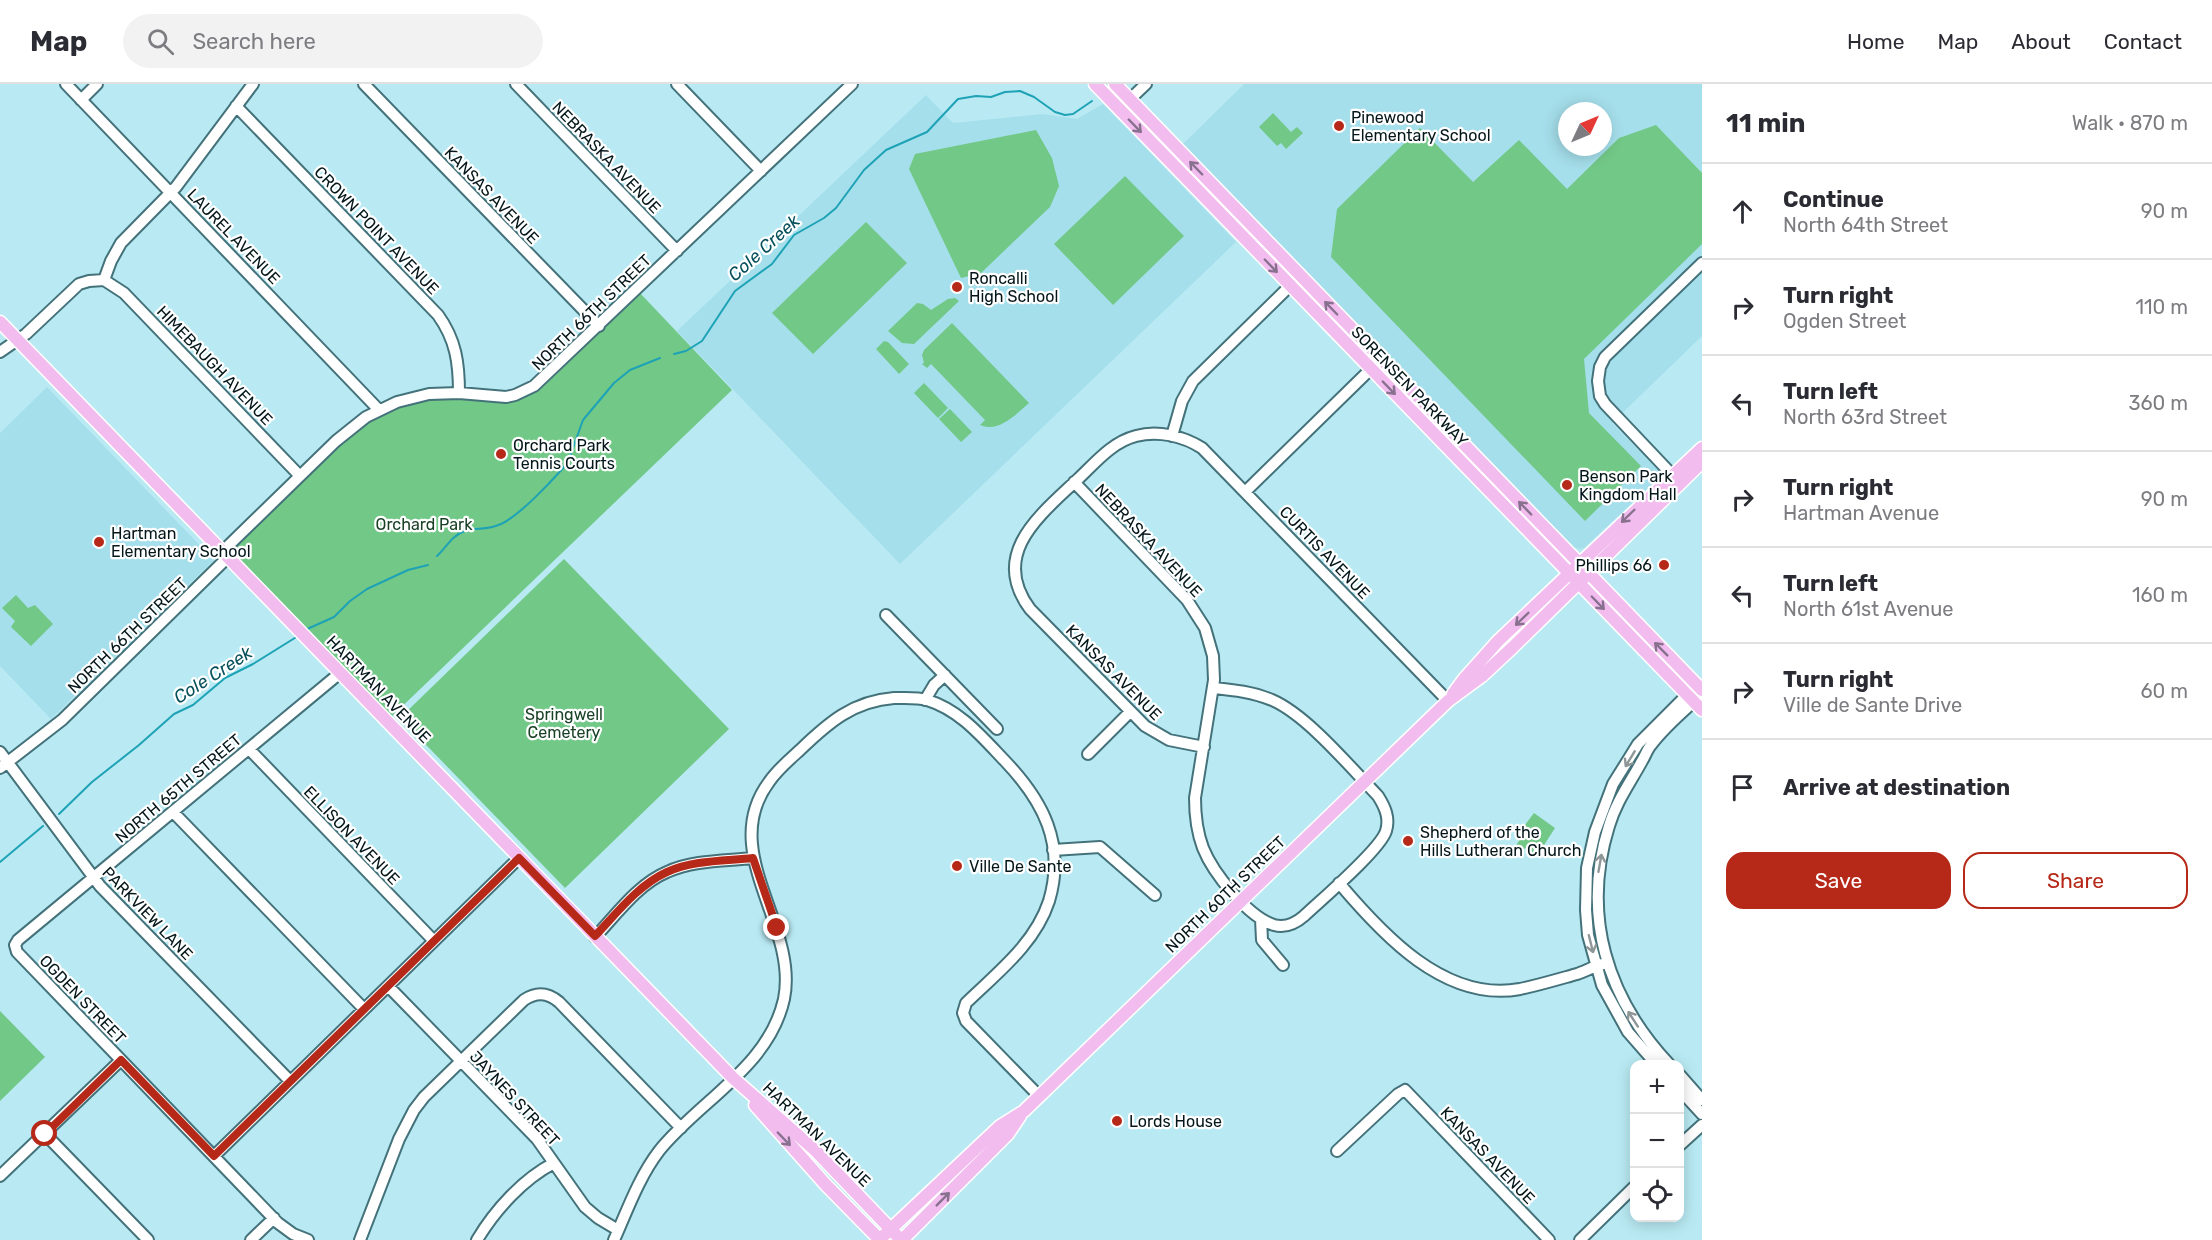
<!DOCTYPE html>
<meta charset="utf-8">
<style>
body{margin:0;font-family:Rubik,sans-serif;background:#f2f2f3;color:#2b2b33}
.controls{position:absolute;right:18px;bottom:18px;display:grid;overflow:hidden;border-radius:12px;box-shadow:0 3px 15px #0003}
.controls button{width:54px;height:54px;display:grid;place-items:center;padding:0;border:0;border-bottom:2px solid #e1e1e2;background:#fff;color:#2b2b33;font:30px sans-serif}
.compass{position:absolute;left:1558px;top:18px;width:54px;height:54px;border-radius:50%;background:#fff;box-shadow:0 3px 15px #0003;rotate:46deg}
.stop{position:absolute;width:18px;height:18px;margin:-14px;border:4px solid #b62818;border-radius:50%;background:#fff}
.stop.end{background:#b62818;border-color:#fff;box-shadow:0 2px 6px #0008}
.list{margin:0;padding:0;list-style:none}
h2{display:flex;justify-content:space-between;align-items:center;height:78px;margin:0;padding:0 24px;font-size:26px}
h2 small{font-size:20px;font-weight:400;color:#7c7c81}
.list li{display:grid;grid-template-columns:39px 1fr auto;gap:18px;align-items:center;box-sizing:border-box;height:96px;padding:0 24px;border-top:2px solid #e1e1e2}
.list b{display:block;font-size:22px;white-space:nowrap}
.list p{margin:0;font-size:20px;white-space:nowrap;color:#7c7c81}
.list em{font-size:20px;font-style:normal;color:#7c7c81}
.actions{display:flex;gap:12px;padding:18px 24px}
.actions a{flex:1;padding:14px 0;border:2px solid #b62818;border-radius:18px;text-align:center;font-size:21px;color:#b62818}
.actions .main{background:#b62818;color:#fff}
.icon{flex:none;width:33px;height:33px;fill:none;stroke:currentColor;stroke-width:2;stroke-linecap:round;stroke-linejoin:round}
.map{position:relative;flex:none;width:1702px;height:1156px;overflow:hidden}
header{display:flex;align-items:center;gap:36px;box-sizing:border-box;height:84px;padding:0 30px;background:#fff;border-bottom:2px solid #e1e1e2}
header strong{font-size:28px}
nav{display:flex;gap:33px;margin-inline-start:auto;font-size:21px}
.search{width:420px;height:54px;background:#f2f2f3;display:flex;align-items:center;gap:15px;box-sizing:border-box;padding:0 21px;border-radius:33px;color:#7c7c81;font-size:22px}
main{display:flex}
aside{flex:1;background:#fff}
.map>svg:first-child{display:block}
</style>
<header>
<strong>Map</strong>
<div class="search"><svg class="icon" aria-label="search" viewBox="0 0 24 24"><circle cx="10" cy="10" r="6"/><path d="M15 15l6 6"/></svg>Search here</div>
<nav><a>Home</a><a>Map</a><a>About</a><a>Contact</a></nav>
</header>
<main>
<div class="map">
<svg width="1702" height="1156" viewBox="0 0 1702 1156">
<rect width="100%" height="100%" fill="#b9eaf3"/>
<!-- built -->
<path fill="#a5dfeb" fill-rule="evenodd" d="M1244,0H1702V252L1612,339L1660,388L1659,394L1584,464L1579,465L1571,462L1183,60ZM1567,27H1603V63H1567Z
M926,11L953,39L1043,30L1077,35L1103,20L1236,158L900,480L677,247Z
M47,303L214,476L51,635L0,582V349Z"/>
<!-- green -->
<path fill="#72c887" d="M1273,29L1291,48L1297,43L1303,49L1286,65L1281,59L1277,62L1259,43Z
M1656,41L1702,89V160L1584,275L1589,329L1641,382L1585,437L1331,173L1337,125L1420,44L1473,98L1519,56L1567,105L1619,54Z
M1036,46L1052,74L1059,102L1050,123L981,189L961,194L909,85L915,70Z
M1125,92L1184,152L1113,221L1054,160Z
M866,138L907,179L813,270L772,229Z
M639,208L732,306L390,634L231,468L234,462L359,342L392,324L433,314L522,313L544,301Z
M955,214L959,217L914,260L902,259L888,247L917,219L923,220L931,226L948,215Z
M952,239L1029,319C1016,330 999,349 980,341L985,336L931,280L927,284L922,280L924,279L922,271L924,266Z
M884,257L888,258L909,280L899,290L876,265Z
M924,299L948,324L938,334L914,309Z
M950,325L972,348L961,358L939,335Z
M564,475L729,645L565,804L400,634Z
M16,511L28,524L35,521L53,540L31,562L11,543L15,537L2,524Z
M1534,729L1555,744L1539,769L1535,767L1532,770L1525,764L1521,769L1514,765L1525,747L1522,745Z
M0,927L45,973L0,1017Z"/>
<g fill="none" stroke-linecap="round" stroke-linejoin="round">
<!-- stream -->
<path stroke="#1ea2b5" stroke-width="2" d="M674,270L686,267L702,257L735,207L772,180L794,151L824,134L836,124L864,86L886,66L927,48L958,15L976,12L991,13L1005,8L1020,7L1034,13L1055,28L1065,31L1073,30L1092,17
M437,472C446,464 452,451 465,447C477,443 486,447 501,440C520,431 550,399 564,383L569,375L583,336L614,299L630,286L660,274
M305,546L334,533L350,517L367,505L408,486L428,481
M59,730L92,698L139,661L174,630L193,621L225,594L253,580L298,552
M0,778L43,742"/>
<!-- minor casing -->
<g stroke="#44727a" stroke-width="14">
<path id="minor" d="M66,0L379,326
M364,0L599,242
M516,0L677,167
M677,0L761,87
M81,16L97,0
M1124,21L1146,0
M236,22L438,231C456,256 459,279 459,309
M104,196L124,209L300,392
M104,196L111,177L121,159L176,103L253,0
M0,268L26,250L79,200L89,197L104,196
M1172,352L1182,317L1193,297L1300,192
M1677,396L1605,320L1600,312L1598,297L1600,283L1605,273L1702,179
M1074,398L1187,516L1205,544L1213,572L1214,596L1195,714C1195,731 1197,748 1203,764C1213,789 1248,833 1274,841C1285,844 1296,839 1304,832C1321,816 1380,766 1386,747C1390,734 1385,723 1378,712C1351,684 1307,631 1272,616C1253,608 1234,606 1214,604
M1246,407L1381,275
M886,531L997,645
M925,616L934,601L945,591
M1204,663L1169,656L1145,642L1030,525C989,470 1040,431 1078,395C1095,379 1112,358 1136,352C1158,346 1183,352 1202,364L1448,617
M249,665L434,857
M0,668L100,802L290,997
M1088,670L1130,628
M0,684L62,636L223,478L228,462L336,357L366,333L397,318L429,310L459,309L506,313L515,311L534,302L852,0
M173,728L364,925
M1053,766L1100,763L1155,811
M1339,799C1382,850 1445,919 1520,905C1539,901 1559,895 1577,890C1586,887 1594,882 1603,880
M1261,835L1262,856L1283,881
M595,853C616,831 638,800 667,788C693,776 725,777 753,774
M388,902L537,1055L585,1123L598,1134L618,1146
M1656,980L1628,948L1602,901L1588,851L1586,826L1587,784L1595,748L1613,700L1638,660L1697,601
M1669,980C1607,914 1581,831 1609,742C1616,718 1630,699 1642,677C1645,672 1647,666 1651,661C1665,642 1685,626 1702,610
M1680,991L1702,1016
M1680,1006L1702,1030
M45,1050L148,1156
M1680,1061L1702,1041
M1337,1067L1398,1010L1405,1006L1549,1156
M214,1072L519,774
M0,1092L121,976
M251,1156L274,1134
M308,1156L293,1150L278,1139L17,868L15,861L18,856L340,589
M360,1156L399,1055L414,1026L424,1013L524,916C536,908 547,908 559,918L681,1044
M477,1156C495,1126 523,1095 554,1079
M614,1156C627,1127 639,1093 659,1067C699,1017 769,983 784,915C799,841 717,768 769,698C777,686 789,676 800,666C828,639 853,617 894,614C904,614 917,613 927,616C960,626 982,653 1005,677C1043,717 1066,760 1049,817C1035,860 997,889 966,919L963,929L966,937L1039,1012
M1580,1156L1634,1103"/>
</g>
<!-- major casing -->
<g stroke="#fff" stroke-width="15">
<path id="major" d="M1095,0L1702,626
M1115,0L1702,606
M0,238L733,994L816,1067L901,1156
M1453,610L1464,595L1498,557L1702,364
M755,1021L826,1101L880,1156
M879,1156L1000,1042L1024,1027L1448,617L1482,592L1512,564L1702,378
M902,1156L1008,1050L1020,1032"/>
</g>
<!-- minor -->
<use href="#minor" stroke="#fff" stroke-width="10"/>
<!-- major -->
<use href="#major" stroke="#f3bcee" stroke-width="12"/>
</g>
<!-- one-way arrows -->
<defs><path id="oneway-shaft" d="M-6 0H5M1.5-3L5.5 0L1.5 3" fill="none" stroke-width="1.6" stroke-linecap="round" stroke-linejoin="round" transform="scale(1.5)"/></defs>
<g stroke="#87718f">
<use href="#oneway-shaft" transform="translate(1135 42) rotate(46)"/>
<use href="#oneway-shaft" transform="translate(1196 84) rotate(-134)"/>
<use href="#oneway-shaft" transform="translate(1271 182) rotate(46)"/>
<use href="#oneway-shaft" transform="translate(1331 224) rotate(-134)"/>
<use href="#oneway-shaft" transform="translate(1389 304) rotate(46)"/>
<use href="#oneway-shaft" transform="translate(1525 424) rotate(-134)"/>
<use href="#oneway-shaft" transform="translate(1628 432) rotate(136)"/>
<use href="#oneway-shaft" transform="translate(1598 519) rotate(46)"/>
<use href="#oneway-shaft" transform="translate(1522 535) rotate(136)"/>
<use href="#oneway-shaft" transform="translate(1661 565) rotate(-135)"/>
<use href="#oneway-shaft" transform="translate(784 1055) rotate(46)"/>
<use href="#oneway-shaft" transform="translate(943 1115) rotate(-45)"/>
</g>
<g stroke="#8e9698">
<use href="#oneway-shaft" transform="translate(1630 675) rotate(121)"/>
<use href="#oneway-shaft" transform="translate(1600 779) rotate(-80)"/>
<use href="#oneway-shaft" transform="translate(1591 860) rotate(76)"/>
<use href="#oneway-shaft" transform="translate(1633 935) rotate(-123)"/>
</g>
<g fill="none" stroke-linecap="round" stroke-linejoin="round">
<!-- route -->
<path stroke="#b62818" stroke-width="8" d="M45,1050L121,976L214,1072L519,774L595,852C616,830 638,801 667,788C693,776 725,777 753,774L777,844"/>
</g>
<!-- markers -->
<g fill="#b62818" stroke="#fff" stroke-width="2">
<circle cx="1339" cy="42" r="6"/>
<circle cx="957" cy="203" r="6"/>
<circle cx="501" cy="370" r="6"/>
<circle cx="1567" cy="401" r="6"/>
<circle cx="99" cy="458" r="6"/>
<circle cx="1664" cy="481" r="6"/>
<circle cx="1408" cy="757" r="6"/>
<circle cx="957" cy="782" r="6"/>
<circle cx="1117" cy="1037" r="6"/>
</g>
<g text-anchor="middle" stroke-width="4.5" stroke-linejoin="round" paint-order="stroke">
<!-- poi labels -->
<g font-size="16" fill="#04161a" stroke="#fff" text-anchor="start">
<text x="1351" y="39">Pinewood<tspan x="1351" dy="18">Elementary School</tspan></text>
<text x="969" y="200">Roncalli<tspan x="969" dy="18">High School</tspan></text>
<text x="513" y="367">Orchard Park<tspan x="513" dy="18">Tennis Courts</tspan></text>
<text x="1579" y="398">Benson Park<tspan x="1579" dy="18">Kingdom Hall</tspan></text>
<text x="111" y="455">Hartman<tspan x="111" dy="18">Elementary School</tspan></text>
<text x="1652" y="487" text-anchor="end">Phillips 66</text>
<text x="1420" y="754">Shepherd of the<tspan x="1420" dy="18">Hills Lutheran Church</tspan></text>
<text x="969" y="788">Ville De Sante</text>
<text x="1129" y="1043">Lords House</text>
</g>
<!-- street labels -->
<g font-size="16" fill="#04161a" stroke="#fff">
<text transform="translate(607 73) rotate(46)" y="6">NEBRASKA AVENUE</text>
<text transform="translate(492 111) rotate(46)" y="6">KANSAS AVENUE</text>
<text transform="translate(377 146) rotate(46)" y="6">CROWN POINT AVENUE</text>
<text transform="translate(234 152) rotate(46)" y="6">LAUREL AVENUE</text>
<text transform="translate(591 228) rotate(-44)" y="6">NORTH 66TH STREET</text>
<text transform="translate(215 281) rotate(46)" y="6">HIMEBAUGH AVENUE</text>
<text transform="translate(1410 302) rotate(46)" y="6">SORENSEN PARKWAY</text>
<text transform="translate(1149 456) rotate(47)" y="6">NEBRASKA AVENUE</text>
<text transform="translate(1325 468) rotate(46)" y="6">CURTIS AVENUE</text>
<text transform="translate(127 551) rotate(-44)" y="6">NORTH 66TH STREET</text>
<text transform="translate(1114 588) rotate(45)" y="6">KANSAS AVENUE</text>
<text transform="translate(379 605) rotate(46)" y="6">HARTMAN AVENUE</text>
<text transform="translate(178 704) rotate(-40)" y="6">NORTH 65TH STREET</text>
<text transform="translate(352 751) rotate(46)" y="6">ELLISON AVENUE</text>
<text transform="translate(1225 810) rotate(-44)" y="6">NORTH 60TH STREET</text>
<text transform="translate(148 829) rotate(46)" y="6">PARKVIEW LANE</text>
<text transform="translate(83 915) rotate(46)" y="6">OGDEN STREET</text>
<text transform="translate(515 1014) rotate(47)" y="6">JAYNES STREET</text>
<text transform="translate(817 1050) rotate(44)" y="6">HARTMAN AVENUE</text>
<text transform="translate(1488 1071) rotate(46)" y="6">KANSAS AVENUE</text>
</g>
<!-- park labels -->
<g font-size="16" fill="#194125" stroke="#fff">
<text x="424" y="446">Orchard Park</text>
<text x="564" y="636">Springwell<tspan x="564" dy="18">Cemetery</tspan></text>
</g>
<!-- water labels -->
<g font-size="18" font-style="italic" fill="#07515c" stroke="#fff">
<text transform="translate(764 164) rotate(-42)" y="6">Cole Creek</text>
<text transform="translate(213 591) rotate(-33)" y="6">Cole Creek</text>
</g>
</g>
</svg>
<div class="controls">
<button>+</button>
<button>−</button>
<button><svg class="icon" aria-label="locate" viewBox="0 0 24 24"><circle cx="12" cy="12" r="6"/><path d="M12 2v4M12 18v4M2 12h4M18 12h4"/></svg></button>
</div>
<svg class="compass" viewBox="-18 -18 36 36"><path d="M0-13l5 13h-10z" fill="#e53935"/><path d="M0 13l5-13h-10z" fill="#7c7c81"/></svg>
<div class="stop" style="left:45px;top:1050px"></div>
<div class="stop end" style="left:777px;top:844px"></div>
</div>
<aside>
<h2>11 min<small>Walk · 870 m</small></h2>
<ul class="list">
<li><svg class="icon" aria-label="ahead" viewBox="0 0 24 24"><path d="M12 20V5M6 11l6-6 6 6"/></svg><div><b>Continue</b><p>North 64th Street</p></div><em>90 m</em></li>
<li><svg class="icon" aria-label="right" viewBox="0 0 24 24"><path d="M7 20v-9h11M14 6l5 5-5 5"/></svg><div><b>Turn right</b><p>Ogden Street</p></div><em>110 m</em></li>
<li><svg class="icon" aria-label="left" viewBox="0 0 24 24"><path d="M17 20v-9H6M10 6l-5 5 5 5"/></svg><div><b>Turn left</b><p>North 63rd Street</p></div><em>360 m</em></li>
<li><svg class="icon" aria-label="right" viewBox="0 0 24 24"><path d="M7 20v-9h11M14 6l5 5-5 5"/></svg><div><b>Turn right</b><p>Hartman Avenue</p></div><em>90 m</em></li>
<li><svg class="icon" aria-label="left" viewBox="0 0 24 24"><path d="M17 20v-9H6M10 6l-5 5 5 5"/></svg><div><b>Turn left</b><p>North 61st Avenue</p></div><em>160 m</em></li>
<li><svg class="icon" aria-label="right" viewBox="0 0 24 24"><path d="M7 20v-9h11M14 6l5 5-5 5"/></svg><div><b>Turn right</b><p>Ville de Sante Drive</p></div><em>60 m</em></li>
<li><svg class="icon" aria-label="arrive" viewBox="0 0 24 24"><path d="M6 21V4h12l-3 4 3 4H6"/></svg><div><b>Arrive at destination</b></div></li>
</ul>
<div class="actions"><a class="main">Save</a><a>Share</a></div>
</aside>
</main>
